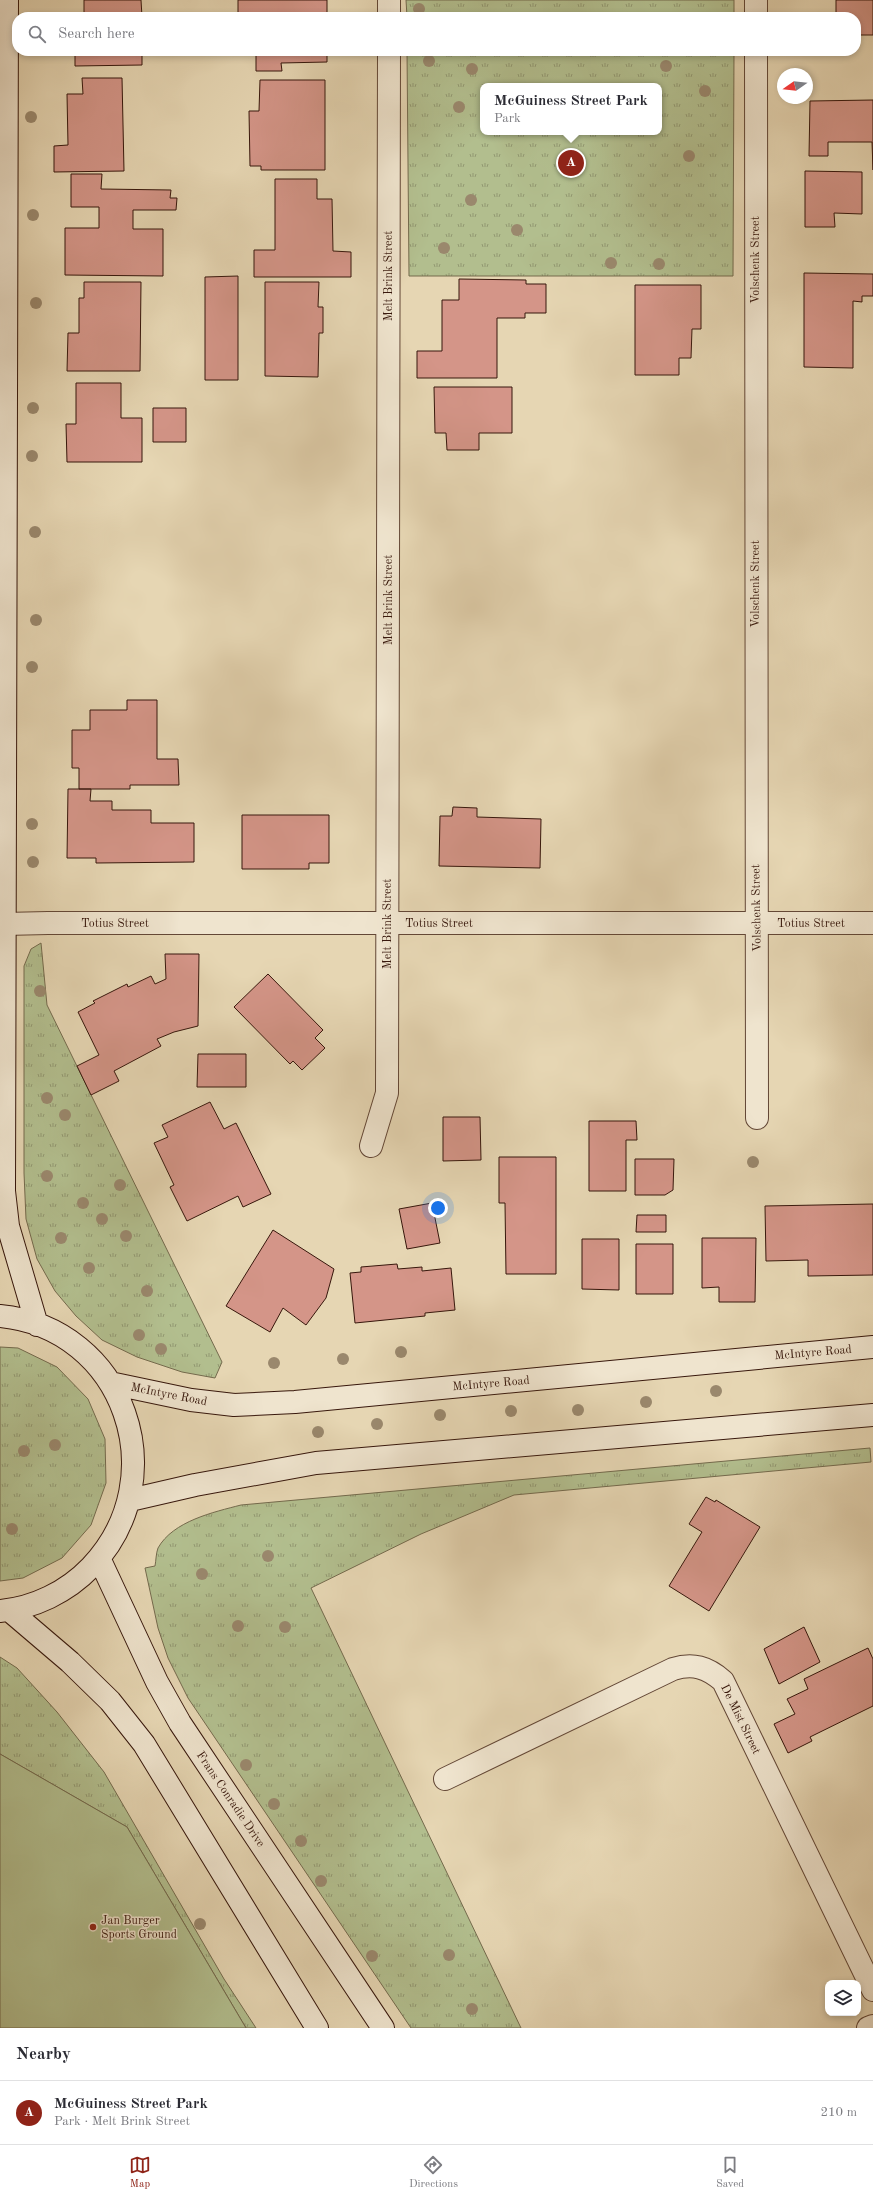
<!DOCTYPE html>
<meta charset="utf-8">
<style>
body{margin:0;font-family:"Old Standard TT",serif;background:#f2f2f3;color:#2b2b33}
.controls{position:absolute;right:12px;bottom:12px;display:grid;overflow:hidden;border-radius:8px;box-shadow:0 2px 6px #0003}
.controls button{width:36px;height:36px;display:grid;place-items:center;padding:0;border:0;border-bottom:1px solid #e1e1e2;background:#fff;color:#2b2b33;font:20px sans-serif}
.compass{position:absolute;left:777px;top:68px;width:36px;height:36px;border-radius:50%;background:#fff;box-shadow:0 2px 6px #0003;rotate:256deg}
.you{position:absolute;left:438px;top:1208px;width:14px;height:14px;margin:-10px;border:3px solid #fff;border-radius:50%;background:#1a73e8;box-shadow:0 0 0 6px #1a73e833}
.badge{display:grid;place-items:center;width:26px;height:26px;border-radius:50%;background:#8f2418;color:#fff;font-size:13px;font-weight:700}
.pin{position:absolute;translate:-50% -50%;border:2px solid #fff;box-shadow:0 1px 4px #0006}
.popup{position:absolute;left:480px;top:83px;width:182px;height:52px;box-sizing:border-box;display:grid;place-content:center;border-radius:8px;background:#fff;filter:drop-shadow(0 1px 3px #0005);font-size:13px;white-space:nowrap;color:#7c7c81}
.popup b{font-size:15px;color:#2b2b33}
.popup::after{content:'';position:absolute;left:50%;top:100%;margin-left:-8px;border:8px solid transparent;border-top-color:#fff}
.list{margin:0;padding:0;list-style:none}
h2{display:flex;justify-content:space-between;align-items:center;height:52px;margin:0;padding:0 16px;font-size:17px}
h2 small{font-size:13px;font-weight:400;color:#7c7c81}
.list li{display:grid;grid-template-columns:26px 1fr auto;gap:12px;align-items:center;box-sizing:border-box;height:64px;padding:0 16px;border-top:1px solid #e1e1e2}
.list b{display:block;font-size:15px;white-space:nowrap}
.list p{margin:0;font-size:13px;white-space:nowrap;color:#7c7c81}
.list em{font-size:13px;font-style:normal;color:#7c7c81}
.icon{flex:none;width:22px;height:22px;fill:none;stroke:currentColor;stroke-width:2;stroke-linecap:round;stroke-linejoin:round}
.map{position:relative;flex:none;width:873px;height:2028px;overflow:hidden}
.search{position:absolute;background:#fff;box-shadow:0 2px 6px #0003;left:12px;right:12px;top:12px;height:44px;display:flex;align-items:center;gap:10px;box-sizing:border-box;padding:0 14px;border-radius:16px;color:#7c7c81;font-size:15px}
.sheet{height:116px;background:#fff}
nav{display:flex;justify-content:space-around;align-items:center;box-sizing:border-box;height:56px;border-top:1px solid #e1e1e2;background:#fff;font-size:11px;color:#7c7c81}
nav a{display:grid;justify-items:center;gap:2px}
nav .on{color:#8f2418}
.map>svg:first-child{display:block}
</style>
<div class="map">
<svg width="873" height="2028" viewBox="0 0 873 2028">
<defs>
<pattern id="grass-tufts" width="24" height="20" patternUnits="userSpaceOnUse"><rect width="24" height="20" fill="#b2be8e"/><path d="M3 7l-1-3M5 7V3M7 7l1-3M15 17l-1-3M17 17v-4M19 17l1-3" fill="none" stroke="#929972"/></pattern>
</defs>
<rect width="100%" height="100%" fill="#e6d6b3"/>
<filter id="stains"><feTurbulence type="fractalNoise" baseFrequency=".005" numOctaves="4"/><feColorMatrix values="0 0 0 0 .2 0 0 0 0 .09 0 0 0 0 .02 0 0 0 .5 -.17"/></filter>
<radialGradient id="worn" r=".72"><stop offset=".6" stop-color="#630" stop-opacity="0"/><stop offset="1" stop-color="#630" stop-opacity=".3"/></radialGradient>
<!-- grass -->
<path fill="url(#grass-tufts)" stroke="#746a4d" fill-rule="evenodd" d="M406,0H734V17H407Z
M407,51H734L733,276H409ZM483,86H659V132H483Z
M41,943L47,1005L222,1362L215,1378L182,1372L137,1357L102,1340L76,1316L55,1291L37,1259L26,1219L24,1173V966L31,949Z
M0,1347L18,1348L57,1367L88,1399L105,1439L106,1483L91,1525L62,1558L23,1578L0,1581Z
M870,1448L871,1462L514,1495L421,1534L311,1588L521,2028H411L188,1698L168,1658L158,1628L145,1568L155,1566C156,1561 156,1553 158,1548C173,1521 214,1512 241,1505Z
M0,1657L17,1668L57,1712L104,1772L224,1979L256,2028H246L127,1827L0,1754Z"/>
<!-- garden -->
<path fill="#b2be8e" stroke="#746a4d" d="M0,1754L127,1827L246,2028H0Z"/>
<!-- building -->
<path fill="#d49588" stroke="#37170c" d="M84,0H141L142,17H84Z
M238,0H327V17H238Z
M836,0H873V35H856V17H836Z
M75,51H142V65L75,66Z
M256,51H327V62L281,63L282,71H256Z
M82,78H122L124,171L54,172V146L68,145L67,94H83Z
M260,80H325V170H261V166H250L249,111H259Z
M873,100V170L872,142H828V156H809L810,101Z
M805,171L862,172V214L834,213L835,227H805Z
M71,174H102L101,189L171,190L170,198H177L176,210H133V229H163V276L65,275V228H99V207H71Z
M275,179H317V199H332L333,251L351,252V277H254V250H275Z
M804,273L873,274V296H862V302L853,301V368L804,367Z
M238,276V380H205V277Z
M459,279L526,280V284H546V313H525V318H497V378H417V351H442V300H459Z
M84,282H141L140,371H67L68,333H79V298H84Z
M265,282H319L318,307H323V333H319L318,377L265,376Z
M635,285H701V329H692L691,358H679V375H635Z
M76,383H121V418H142V462H67L66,424H76Z
M434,387H512V433H479V450H447L446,433H435Z
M153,408H186V442H153Z
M127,700H157V759H178L179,785H130V789H79V768H72V730H90V710H127Z
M68,789H91L90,801H112V810H151V823H194V862L96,863V858H67Z
M453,807L477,808V817L541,819L540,868L439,866L440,816H452Z
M242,815H329V863H309V869H242Z
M165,954H199L198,1026L174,1032L157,1039L161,1046L114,1071L119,1081L91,1095L77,1066L99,1055L78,1012L95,1003L93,1001L127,984L128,987L151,976L155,984L166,979Z
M268,974L323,1030L315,1038L325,1048L302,1070L293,1061L290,1064L234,1007Z
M198,1054H246V1087H197Z
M210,1102L224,1129L236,1123L271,1194L243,1207L238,1196L187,1221L170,1187L174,1185L154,1143L168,1137L162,1125Z
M443,1117H480L481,1160L443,1161Z
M589,1121H636L637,1140H626V1191H589Z
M499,1157H556V1274H506L505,1203H499Z
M635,1159H674L673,1190L665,1195H635Z
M432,1203L440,1243L407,1249L399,1209Z
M873,1204V1275L808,1276V1260L766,1261L765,1206Z
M637,1215H666V1232H636Z
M273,1230L334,1269L326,1298L306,1325L283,1308L270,1332L226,1306Z
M702,1238H756L755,1302H719V1287L702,1288Z
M582,1239H619V1290L582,1289Z
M636,1244H673V1294H636Z
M397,1264L398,1269L422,1267V1271L451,1268L455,1310L425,1313V1316L355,1323L350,1273L361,1272V1267Z
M706,1497L715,1502L716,1500L760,1527L709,1611L669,1586L702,1532L689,1524Z
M804,1627L820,1662L779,1684L764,1649Z
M868,1648L873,1659V1706L810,1737L812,1741L788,1753L774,1724L795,1714L787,1699L808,1689L804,1679Z"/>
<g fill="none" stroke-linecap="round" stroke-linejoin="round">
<!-- street casing -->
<g stroke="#634736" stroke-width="24">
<path id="street" d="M389,17V0
M756,17V0
M756,51L757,1118
M4,924L48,923H873
M371,1146L387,1093L389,51
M445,1779L673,1669C693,1663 707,1667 723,1681L873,1990
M868,2028L873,2026"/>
</g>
<!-- secondary casing -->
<g stroke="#37170c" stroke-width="24">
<path id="secondary" d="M7,0L4,1191L8,1226L37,1325
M0,1316C125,1328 176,1478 91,1567C67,1592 34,1608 0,1611
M110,1383L191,1400L234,1405L295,1402L873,1347
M130,1500L195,1485L316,1463L873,1415
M99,1558L157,1682L180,1723L383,2028
M9,1610L70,1662L110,1701L144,1744L317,2028"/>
</g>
<!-- street -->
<use href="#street" stroke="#efe4ce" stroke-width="22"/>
<!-- secondary -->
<use href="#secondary" stroke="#efe4ce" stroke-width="22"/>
</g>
<!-- trees -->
<g fill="#9a886d">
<circle cx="419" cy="9" r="6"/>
<circle cx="429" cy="61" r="6"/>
<circle cx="666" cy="66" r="6"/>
<circle cx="472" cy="69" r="6"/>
<circle cx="705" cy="91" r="6"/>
<circle cx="459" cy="107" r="6"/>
<circle cx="31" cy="117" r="6"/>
<circle cx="689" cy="156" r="6"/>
<circle cx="471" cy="200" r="6"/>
<circle cx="33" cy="215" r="6"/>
<circle cx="517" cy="230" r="6"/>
<circle cx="444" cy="248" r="6"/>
<circle cx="611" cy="263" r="6"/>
<circle cx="659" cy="264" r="6"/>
<circle cx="36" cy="303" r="6"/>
<circle cx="33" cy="408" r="6"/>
<circle cx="32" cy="456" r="6"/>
<circle cx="35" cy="532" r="6"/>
<circle cx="36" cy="620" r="6"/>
<circle cx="32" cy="667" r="6"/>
<circle cx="32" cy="824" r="6"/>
<circle cx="33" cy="862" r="6"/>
<circle cx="40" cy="991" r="6"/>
<circle cx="47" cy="1098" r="6"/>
<circle cx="65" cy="1115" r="6"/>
<circle cx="753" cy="1162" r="6"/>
<circle cx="47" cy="1176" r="6"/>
<circle cx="120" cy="1185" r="6"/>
<circle cx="83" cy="1203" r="6"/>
<circle cx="102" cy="1219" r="6"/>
<circle cx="126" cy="1236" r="6"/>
<circle cx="61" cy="1238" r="6"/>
<circle cx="89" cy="1268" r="6"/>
<circle cx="147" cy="1291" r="6"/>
<circle cx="139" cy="1335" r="6"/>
<circle cx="161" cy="1349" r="6"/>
<circle cx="401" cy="1352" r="6"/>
<circle cx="343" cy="1359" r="6"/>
<circle cx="274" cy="1363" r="6"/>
<circle cx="716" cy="1391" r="6"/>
<circle cx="646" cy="1402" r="6"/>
<circle cx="578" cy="1410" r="6"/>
<circle cx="511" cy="1411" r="6"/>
<circle cx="440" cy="1415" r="6"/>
<circle cx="377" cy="1424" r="6"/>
<circle cx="318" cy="1432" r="6"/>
<circle cx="55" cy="1445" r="6"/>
<circle cx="24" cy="1451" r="6"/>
<circle cx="12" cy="1529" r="6"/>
<circle cx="268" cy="1556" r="6"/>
<circle cx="202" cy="1574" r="6"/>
<circle cx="238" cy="1626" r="6"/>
<circle cx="285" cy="1627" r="6"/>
<circle cx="246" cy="1765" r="6"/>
<circle cx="274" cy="1804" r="6"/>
<circle cx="301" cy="1841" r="6"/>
<circle cx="321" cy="1881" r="6"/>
<circle cx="200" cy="1924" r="6"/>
<circle cx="449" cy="1955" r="6"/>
<circle cx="372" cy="1956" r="6"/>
<circle cx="472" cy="2009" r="6"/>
</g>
<!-- markers -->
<circle fill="#8f2418" stroke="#efe4ce" stroke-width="1.5" cx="93" cy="1927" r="4"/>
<g text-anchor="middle" stroke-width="3" stroke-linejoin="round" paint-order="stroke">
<!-- street labels -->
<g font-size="12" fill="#37170c" stroke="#efe4ce">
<text transform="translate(755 260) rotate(-90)" y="4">Volschenk Street</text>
<text transform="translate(388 276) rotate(-90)" y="4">Melt Brink Street</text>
<text transform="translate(755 584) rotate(-90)" y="4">Volschenk Street</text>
<text transform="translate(388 600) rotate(-90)" y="4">Melt Brink Street</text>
<text transform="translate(756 908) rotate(-91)" y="4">Volschenk Street</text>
<text x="115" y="927">Totius Street</text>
<text x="439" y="927">Totius Street</text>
<text x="811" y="927">Totius Street</text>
<text transform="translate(387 924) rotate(-90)" y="4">Melt Brink Street</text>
<text transform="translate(813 1352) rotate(-5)" y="4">McIntyre Road</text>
<text transform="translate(491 1383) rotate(-5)" y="4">McIntyre Road</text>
<text transform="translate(169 1394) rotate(11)" y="4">McIntyre Road</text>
<text transform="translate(741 1719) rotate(64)" y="4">De Mist Street</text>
<text transform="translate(231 1799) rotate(56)" y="4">Frans Conradie Drive</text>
</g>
<!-- poi labels -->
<g font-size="12" fill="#37170c" stroke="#efe4ce" text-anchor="start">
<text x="101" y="1924">Jan Burger<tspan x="101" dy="14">Sports Ground</tspan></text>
</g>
</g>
<rect width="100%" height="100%" filter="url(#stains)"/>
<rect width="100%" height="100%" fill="url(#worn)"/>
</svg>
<div class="controls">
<button><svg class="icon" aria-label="layers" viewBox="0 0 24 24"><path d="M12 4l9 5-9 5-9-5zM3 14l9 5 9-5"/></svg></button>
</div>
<svg class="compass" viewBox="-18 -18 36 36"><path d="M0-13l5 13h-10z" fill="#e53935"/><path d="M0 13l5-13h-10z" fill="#7c7c81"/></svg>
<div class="you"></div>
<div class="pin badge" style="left:571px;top:163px">A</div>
<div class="popup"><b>McGuiness Street Park</b>Park</div>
<div class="search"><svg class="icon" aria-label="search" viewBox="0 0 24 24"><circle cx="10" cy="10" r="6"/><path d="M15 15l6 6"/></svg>Search here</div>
</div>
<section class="sheet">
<h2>Nearby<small></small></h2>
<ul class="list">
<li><span class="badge">A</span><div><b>McGuiness Street Park</b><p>Park · Melt Brink Street</p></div><em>210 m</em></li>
</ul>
</section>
<nav>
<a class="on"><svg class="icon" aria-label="map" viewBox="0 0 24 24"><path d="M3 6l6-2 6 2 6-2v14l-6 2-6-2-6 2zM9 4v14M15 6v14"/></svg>Map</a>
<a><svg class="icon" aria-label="directions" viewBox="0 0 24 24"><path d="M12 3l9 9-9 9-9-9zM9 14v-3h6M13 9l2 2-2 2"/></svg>Directions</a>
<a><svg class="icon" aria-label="saved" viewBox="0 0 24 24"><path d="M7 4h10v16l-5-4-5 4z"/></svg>Saved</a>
</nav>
